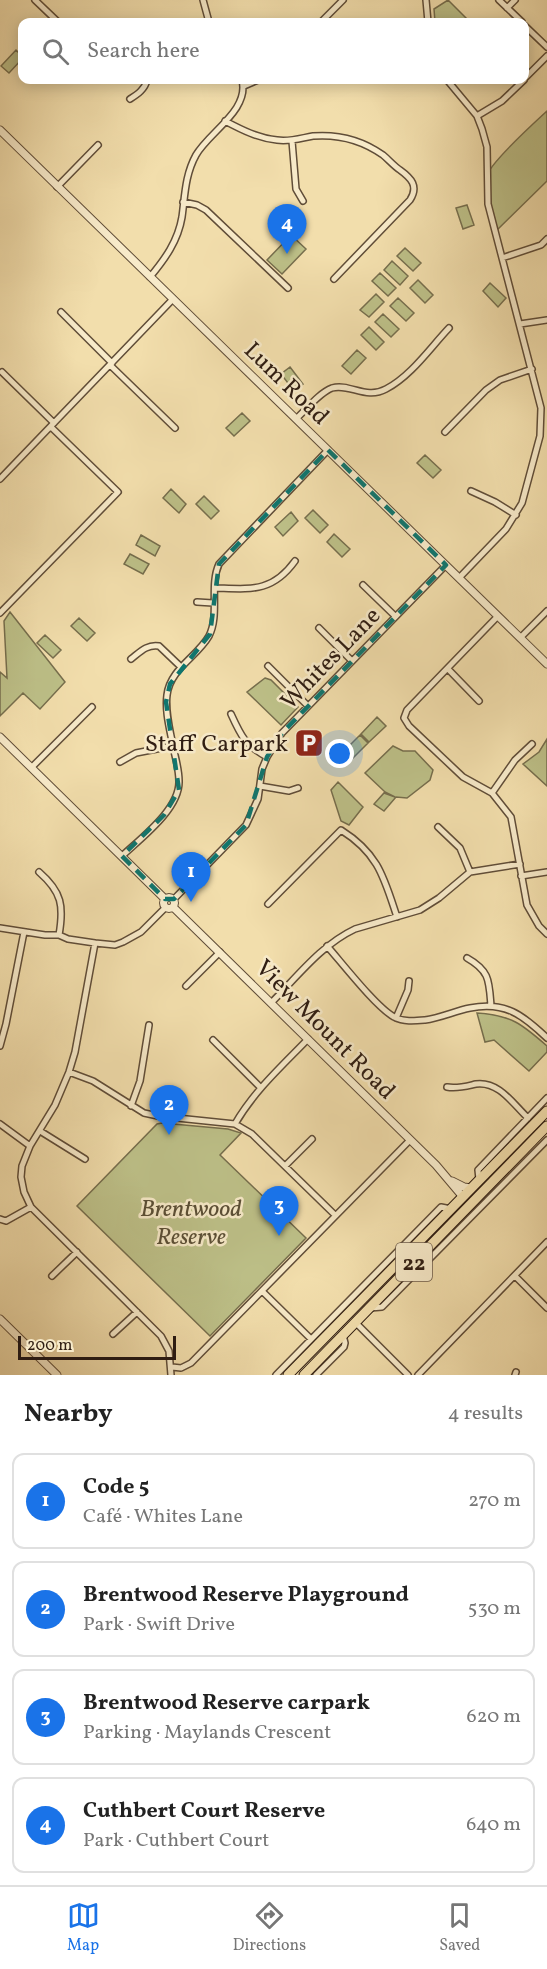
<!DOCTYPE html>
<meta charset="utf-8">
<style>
body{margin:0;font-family:Vollkorn,serif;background:#f2f2f2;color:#222}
.scale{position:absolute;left:18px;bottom:15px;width:158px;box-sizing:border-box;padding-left:6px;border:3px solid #2f1d12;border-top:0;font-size:16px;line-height:21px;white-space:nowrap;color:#2f1d12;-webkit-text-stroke:4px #f7eac9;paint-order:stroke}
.you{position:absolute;left:340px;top:754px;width:21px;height:21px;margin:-15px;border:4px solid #fff;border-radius:50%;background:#1a73e8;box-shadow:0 0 0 9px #1a73e833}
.badge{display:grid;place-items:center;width:39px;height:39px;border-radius:50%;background:#1a73e8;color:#fff;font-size:20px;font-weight:700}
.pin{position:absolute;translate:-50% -50px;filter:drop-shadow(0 2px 3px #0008)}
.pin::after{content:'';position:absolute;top:32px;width:21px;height:18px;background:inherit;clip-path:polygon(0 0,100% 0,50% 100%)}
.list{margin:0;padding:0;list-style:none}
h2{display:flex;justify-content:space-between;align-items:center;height:78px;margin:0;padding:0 24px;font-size:26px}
h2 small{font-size:20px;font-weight:400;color:#767676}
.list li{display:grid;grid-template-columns:39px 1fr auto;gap:18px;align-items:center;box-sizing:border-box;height:96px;margin:0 12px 12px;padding:0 12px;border:2px solid #e0e0e0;border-radius:12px}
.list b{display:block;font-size:22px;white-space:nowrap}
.list p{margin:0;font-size:20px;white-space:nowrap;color:#767676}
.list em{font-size:20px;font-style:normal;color:#767676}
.icon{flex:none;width:33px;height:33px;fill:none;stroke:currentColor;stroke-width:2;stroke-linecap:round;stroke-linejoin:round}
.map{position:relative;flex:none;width:547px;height:1375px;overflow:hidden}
.search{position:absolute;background:#fff;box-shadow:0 3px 15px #0003;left:18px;right:18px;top:18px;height:66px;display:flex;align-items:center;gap:15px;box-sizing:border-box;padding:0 21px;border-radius:12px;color:#767676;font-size:22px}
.sheet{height:510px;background:#fff}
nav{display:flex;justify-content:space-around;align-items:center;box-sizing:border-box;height:84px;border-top:2px solid #e0e0e0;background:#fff;font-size:16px;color:#767676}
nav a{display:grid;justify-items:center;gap:3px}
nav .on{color:#1a73e8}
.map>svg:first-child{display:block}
</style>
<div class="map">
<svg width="547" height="1375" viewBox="0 0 547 1375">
<rect width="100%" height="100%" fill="#f2deac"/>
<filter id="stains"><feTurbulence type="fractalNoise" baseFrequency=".00333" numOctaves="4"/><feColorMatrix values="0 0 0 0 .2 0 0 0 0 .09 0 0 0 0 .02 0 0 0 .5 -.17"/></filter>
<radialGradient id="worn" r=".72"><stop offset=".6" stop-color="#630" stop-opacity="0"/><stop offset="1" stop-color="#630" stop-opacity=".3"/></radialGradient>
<!-- green -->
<path fill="#bdc088" stroke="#766e4d" stroke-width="1.5" d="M448,0L470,22H435L434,9Z
M16,50L22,56V59L9,73L1,66Z
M547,111V181L495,232C491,214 485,195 487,176C489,164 535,122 547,111Z
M467,205L474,225L463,229L456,208Z
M291,235L306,249L282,274L267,260Z
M405,248L421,263L413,271L397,256Z
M392,261L408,276L400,285L384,270Z
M380,273L396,288L388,296L372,281Z
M418,280L433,295L425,303L410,288Z
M490,283L506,298L498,307L483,291Z
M376,294L384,302L369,317L360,310Z
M398,298L414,313L406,321L390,306Z
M383,314L399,329L391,337L375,322Z
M369,327L384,342L376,350L361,335Z
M357,350L366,358L351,374L342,366Z
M290,367L303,384L294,391L281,374Z
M242,413L250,421L234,436L226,428Z
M425,455L441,470L433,478L417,463Z
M171,489L186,504L179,513L163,498Z
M204,496L219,511L211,519L196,504Z
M313,510L328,525L320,533L305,518Z
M291,512L298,521L283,536L275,527Z
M334,534L350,549L342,557L327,542Z
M141,535L160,546L155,556L136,545Z
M130,554L149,564L143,574L124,564Z
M10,612L65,682L40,709L23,693L0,716V672L7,678L4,621Z
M79,618L95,633L87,641L71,626Z
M45,635L61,650L53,658L37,643Z
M265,678L271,680L298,707L281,725L247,692Z
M377,717L386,726L369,742L361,734Z
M360,735L368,743L351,760L343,752Z
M547,739V786L523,764L539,752Z
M393,746L403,751H415L433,770L430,780L407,798L396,797L384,811L374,804L384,793L395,797L385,792L365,773Z
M338,782L363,807L349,825L341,821L331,790Z
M477,1013C511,1015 522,1024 547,1046V1052L529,1071L494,1040L485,1042Z
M162,1123L228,1129L241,1133L220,1155L306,1238L210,1336L77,1206L157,1124Z"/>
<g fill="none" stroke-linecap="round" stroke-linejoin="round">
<!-- minor casing -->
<g stroke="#604d38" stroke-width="8">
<path id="minor" d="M35,0L58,22
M203,0L209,22
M426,0L428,22
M499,0L522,22
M507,8L515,0
M321,22L343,0
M524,25L547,47
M524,79L547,56
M447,80L477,116L482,129L487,147L488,204L541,408L540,436L522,503L506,529L459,578
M244,86L258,80
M130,99C138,94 145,89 147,80
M477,116L502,101L524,80
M225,121C242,130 258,138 277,140C290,142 301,138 313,136C339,134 362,140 383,155C389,160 394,166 400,170C411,178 419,186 410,200L334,279
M292,141L296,189L303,201
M57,187L98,145
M183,202L197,205L206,210L288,288
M502,258L541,245L547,239
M150,277C165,259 178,241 182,217C185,195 185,175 196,155C209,132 250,110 242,80
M61,312L112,363
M520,324L547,320
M110,365L175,428
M2,372L54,423
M297,418C307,409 319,393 332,388C350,383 366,400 386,389C411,376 430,348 449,328
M445,432L486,390L500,380L532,369
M0,479L173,299
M471,491L495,502L516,515
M363,585L395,616
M215,588C250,589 272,593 295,561
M197,602L213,603
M0,613L118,492L51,427
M498,616L407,710L404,718L409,726L463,777L492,793L511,817L527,905L539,926L547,934
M319,628L352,661
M520,638L547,611
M131,659C140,652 147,644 159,646L181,667
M268,666L308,706
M448,669L479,701
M231,714C241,736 245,745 267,757
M120,762L136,753L172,746
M32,767L92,707
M260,786L289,791L298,788
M492,793L515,760L532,744
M438,827L460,848L470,872
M122,856C141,838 180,809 179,781C179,767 174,754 172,741C169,726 165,710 167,695C170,669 197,657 209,636C220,614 209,586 219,564L328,450
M39,872C62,892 64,906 59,935
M521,876L547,872
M174,899L246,825L258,799L262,769L267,757L282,733L446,565
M268,904L341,830C379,854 384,878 397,917
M0,928L45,935H59L68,939L95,943L115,945L123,942L141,932L166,907
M95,943L75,1052L69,1072L55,1105L30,1146L22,1166L21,1177L24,1192L31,1207L161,1336L169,1351L171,1375
M327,946C342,963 376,1007 394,1017C404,1022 414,1021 425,1020C440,1018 455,1011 470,1008C505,1001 523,1015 547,1038
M467,958C490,971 489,981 491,1006
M186,986L220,952
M271,1003C297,977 321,945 355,929L420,910L439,898L470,872L520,864
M396,1018L408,990L409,981
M213,1040L261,1088
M0,1046L6,1024L24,932
M69,1072L93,1081L144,1113L158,1116L235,1124L252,1134L335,1215
M447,1087C457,1089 467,1086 476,1084C499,1081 513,1104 528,1118
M131,1106L140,1081L149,1025
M0,1124L30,1146
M235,1124C254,1091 282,1066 308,1039
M40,1131L85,1159
M285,1166L312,1139
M479,1179L478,1170L547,1098
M0,1219L6,1221L31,1207
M52,1276L77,1252
M515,1276L547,1308
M262,1291L311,1339
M370,1308L382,1307L547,1140
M355,1322L408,1375
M113,1334L137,1312
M172,1367L181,1368L191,1363L410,1140
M276,1375L441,1207L451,1209
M316,1375L344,1347L345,1343L343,1335
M418,1375L547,1242
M515,1375L516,1372"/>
</g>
<!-- tertiary casing -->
<g stroke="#604d38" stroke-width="9">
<path id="tertiary" d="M0,130L547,664
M0,737L165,899
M163.5 903a5.5 5.5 0 1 1 11 0a5.5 5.5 0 1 1-11 0Z
M173,907L436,1165L463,1197
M452,1181L464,1187L471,1188
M0,1319L57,1375"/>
</g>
<!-- primary casing -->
<g stroke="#2f1d12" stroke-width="11">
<path id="primary" d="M288,1375L547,1111
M304,1375L547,1126"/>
</g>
<!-- minor -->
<use href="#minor" stroke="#f7eac9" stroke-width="5"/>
<!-- tertiary -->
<use href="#tertiary" stroke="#f7eac9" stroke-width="7"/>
<!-- primary -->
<use href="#primary" stroke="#f2deac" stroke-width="9"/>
</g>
<!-- marked area -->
<path fill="none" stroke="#0f766e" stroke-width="4.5" stroke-dasharray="12 8" stroke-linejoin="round" d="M328,450L446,565L282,733L267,757L246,825L174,899H165L122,856L164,815L179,790L166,702L170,684L210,634L219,564Z"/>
<!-- icons -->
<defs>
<g id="parking-square" transform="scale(1.5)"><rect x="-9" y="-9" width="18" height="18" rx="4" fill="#8f2418" stroke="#f7eac9"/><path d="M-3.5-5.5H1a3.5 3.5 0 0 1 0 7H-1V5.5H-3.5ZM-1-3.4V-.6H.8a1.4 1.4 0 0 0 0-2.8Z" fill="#fff"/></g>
</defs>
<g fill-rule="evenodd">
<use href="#parking-square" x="309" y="743"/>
</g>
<g text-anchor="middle" stroke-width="5" stroke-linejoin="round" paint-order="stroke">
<!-- shield labels -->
<rect fill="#f7eac9" stroke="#6b5a49" stroke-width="1.5" x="396" y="1243" width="36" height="38" rx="4.5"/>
<g font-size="22" font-weight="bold" fill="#2f1d12">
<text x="414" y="1270">22</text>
</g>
<!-- street labels -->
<g font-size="24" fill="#2f1d12" stroke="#f7eac9">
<text transform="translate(287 383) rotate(44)" y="8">Lum Road</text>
<text transform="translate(330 658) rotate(-46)" y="8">Whites Lane</text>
<text transform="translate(326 1029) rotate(45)" y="8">View Mount Road</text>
</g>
<!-- poi labels -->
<g font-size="24" fill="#2f1d12" stroke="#f7eac9" text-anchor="end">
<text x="288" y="751">Staff Carpark</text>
</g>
<!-- park labels -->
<g font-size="24" font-style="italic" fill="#5a4e35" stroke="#f7eac9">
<text x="191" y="1216">Brentwood<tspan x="191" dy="28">Reserve</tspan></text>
</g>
</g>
<rect width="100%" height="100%" filter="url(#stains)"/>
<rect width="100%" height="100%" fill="url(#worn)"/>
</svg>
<div class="scale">200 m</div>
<div class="you"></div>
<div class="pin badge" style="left:191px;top:902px">1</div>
<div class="pin badge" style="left:169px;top:1135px">2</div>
<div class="pin badge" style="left:279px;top:1236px">3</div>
<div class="pin badge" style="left:287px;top:254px">4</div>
<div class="search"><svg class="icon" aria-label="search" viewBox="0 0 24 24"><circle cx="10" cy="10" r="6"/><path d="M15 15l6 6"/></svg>Search here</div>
</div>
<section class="sheet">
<h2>Nearby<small>4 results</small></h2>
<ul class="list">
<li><span class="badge">1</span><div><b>Code 5</b><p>Café · Whites Lane</p></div><em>270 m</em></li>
<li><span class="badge">2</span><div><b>Brentwood Reserve Playground</b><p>Park · Swift Drive</p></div><em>530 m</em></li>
<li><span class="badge">3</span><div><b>Brentwood Reserve carpark</b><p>Parking · Maylands Crescent</p></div><em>620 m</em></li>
<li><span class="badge">4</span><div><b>Cuthbert Court Reserve</b><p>Park · Cuthbert Court</p></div><em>640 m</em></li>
</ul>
</section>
<nav>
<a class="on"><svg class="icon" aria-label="map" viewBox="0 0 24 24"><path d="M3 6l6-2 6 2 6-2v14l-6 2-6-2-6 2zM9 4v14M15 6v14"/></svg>Map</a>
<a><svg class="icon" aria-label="directions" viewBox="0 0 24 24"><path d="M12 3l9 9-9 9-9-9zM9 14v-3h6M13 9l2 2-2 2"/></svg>Directions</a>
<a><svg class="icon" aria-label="saved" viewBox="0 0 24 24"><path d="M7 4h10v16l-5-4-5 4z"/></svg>Saved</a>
</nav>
